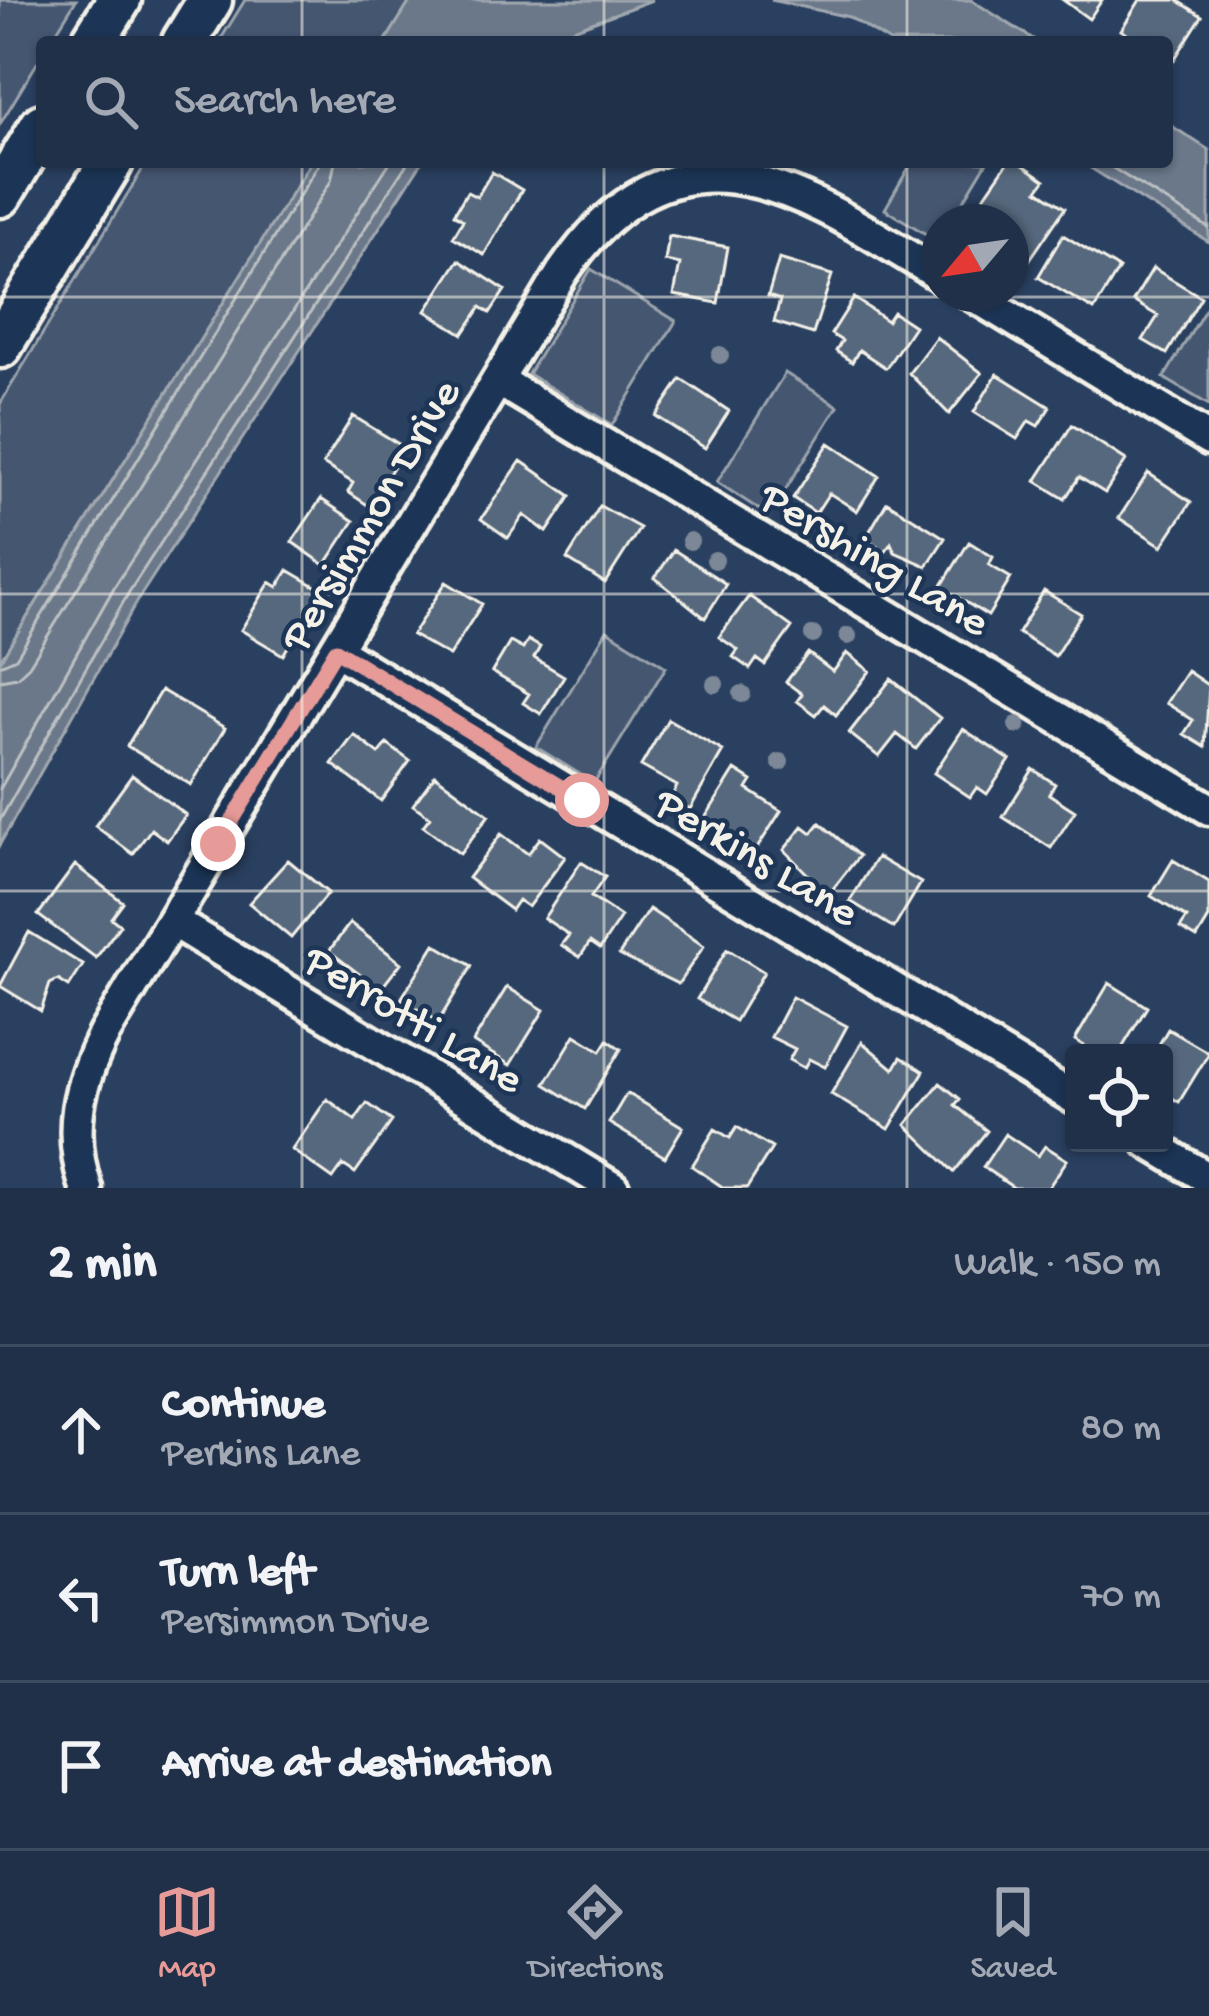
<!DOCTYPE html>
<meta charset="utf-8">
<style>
body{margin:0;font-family:"Gochi Hand",sans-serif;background:#2d3c52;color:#f1f3f6}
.controls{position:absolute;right:36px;bottom:36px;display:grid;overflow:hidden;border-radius:12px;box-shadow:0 3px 9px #0004}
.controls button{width:108px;height:108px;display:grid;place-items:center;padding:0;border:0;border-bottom:3px solid #3d4b60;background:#203048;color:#f1f3f6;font:60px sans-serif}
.compass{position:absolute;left:921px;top:204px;width:108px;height:108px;border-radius:50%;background:#203048;box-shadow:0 3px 9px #0004;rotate:241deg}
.stop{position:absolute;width:36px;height:36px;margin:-27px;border:9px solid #e69b98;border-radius:50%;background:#fff}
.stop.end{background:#e69b98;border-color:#fff;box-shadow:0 3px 12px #0008}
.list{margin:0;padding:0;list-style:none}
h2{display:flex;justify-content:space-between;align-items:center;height:156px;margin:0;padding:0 48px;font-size:51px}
h2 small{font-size:39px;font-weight:400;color:#a2a9b4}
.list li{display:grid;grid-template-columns:78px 1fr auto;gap:36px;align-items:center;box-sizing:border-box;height:168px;padding:0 48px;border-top:3px solid #3d4b60}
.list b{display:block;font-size:45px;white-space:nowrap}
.list p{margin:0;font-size:39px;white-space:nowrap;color:#a2a9b4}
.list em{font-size:39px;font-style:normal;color:#a2a9b4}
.icon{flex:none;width:66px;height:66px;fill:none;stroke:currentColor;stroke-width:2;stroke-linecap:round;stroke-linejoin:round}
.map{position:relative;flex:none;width:1209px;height:1188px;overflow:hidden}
.search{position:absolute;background:#203048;box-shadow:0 3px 9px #0004;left:36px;right:36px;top:36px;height:132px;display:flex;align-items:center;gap:30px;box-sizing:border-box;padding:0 42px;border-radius:12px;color:#a2a9b4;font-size:45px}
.sheet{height:660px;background:#203048}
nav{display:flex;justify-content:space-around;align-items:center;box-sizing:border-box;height:168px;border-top:3px solid #3d4b60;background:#203048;font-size:33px;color:#a2a9b4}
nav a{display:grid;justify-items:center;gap:6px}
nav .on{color:#e69b98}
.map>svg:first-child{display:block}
</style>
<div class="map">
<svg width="1209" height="1188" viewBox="0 0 1209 1188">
<rect width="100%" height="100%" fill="#2a4060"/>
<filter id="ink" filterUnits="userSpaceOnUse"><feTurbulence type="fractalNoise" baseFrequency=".00833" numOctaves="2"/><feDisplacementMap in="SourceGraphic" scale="24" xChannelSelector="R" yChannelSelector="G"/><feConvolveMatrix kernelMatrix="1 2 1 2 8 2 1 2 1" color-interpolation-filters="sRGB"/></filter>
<g filter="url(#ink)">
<!-- green -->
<path fill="#445771" stroke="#9ca4ac" stroke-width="3" d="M0,0H76L50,42H42V55L0,124Z
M245,0H411L385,42H219Z
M147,162H311L0,661V404Z
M912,162H987L951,222H939V242L885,209Z
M591,269L676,321L612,425L528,374Z
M1209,303V405L1164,378Z
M785,373L838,406L769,516L717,482Z
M607,630L666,667L594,783L536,747Z"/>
<!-- water -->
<path fill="#6a788a" stroke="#a1a8b0" stroke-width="3" d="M411,0H652L538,42H385Z
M771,0H971L1038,42H890L849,17Z
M1167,123L1209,150V242L1081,162H1167Z
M311,162H422L139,598L0,844V661Z"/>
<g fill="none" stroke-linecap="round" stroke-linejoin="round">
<!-- shore -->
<path stroke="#bdc1c2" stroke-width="3" d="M1103,162L1209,228
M0,665L16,658L320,162
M0,680L17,677L29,666L331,181L335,162
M0,789L116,584L390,162
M0,820L129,592L408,162"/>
</g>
<!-- building -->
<path fill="#56677d" stroke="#f4f1e8" stroke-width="3" d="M1063,0H1102L1089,19Z
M1140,0H1177L1202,16L1172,63L1167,59V42H1140L1121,30Z
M1008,162H1019L1045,180L1038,190L1065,208L1024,268L1011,259V222L968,220Z
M492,172L522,190L484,255L453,237L463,220L454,214L467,192L477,197Z
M1063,235L1119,269L1094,310L1038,277Z
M669,236L728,247L718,303L674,295L680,264L665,261Z
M779,259L832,275L813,334L774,322L780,300L768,296Z
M459,260L505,290L490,313L481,307L463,334L426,311Z
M1153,268L1201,297L1167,354L1143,340L1158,316L1133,301Z
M854,298L887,321L893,312L914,326L886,368L859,350L852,362L836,351L842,341L831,334Z
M936,337L982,373L949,414L909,373Z
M997,374L1050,407L1038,426L1029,421L1017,439L974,412Z
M681,379L729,411L705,448L656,416Z
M353,416L405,448L369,506L348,492L353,483L323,464Z
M1072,425L1126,460L1105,493L1079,477L1065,499L1036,481Z
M829,443L879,476L857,511L829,493L816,513L793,498Z
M521,461L571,496L547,532L524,515L508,538L481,519Z
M1148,473L1191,502L1162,546L1119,518Z
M321,499L354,521L325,565L292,542Z
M887,502L945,538L927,566L895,552L891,543L885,552L865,539Z
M600,506L640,528L605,583L567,559Z
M969,542L993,557L989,565L1011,578L988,616L941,587Z
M674,550L726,584L705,618L655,578Z
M288,570L322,590L283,655L241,630L270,582L278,587Z
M446,582L482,604L449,656L412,635Z
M1044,591L1081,614L1055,656L1018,633Z
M749,596L792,627L765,665L757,659L750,669L733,657L738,650L719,637Z
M528,640L540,647L534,658L564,676L541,714L523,703L529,694L492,672L510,642L523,649Z
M808,653L833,672L847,653L870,671L836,715L824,705L816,715L797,701L802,694L786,682Z
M1187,671L1209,686L1205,747L1184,734L1193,720L1166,703Z
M891,679L940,718L916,749L897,734L879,757L849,733Z
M161,690L225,728L191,785L127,746Z
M668,719L723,751L690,809L671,798L677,786L641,766Z
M963,729L1010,760L987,794L977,787L970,797L934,773Z
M354,735L379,754L387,744L410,761L381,801L332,764Z
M1033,769L1055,784L1049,794L1075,811L1051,848L1003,817Z
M735,770L752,781L747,789L781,811L756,850L705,818Z
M132,775L186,815L167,841L151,829L133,854L95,826Z
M435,775L489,815L460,854L423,826L430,817L413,805Z
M820,823L859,856L828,895L784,850L803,826L812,833Z
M501,834L528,854L540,838L565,857L528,907L518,900L511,910L468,878Z
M877,857L921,883L894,928L850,901Z
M288,860L328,893L291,938L249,903Z
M1173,860L1209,882V918L1197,938L1180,928L1187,918L1151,896Z
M581,862L605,877L591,897L621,917L600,949L590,942L580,957L561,945L569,935L544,918Z
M75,865L123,902L111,918L120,925L96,958L38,915Z
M649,909L704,946L678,984L619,955Z
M350,923L401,963L380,990L329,951Z
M29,932L83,965L69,987L58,980L50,984L41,1011L0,986Z
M435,944L472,966L438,1022L401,999Z
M727,949L764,972L735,1021L697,999Z
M1109,983L1147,1007L1119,1053H1095L1075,1040Z
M507,987L544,1010L510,1065L473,1042Z
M792,997L847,1026L825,1067L809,1059L804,1068L789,1060L795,1049L771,1037Z
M1168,1029L1209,1053L1179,1102L1164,1093L1169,1069L1164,1053H1154Z
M575,1035L601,1051L608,1040L621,1049L585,1109L545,1084Z
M862,1042L894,1069L901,1057L924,1071L889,1129L831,1094Z
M940,1083L960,1099L955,1105L987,1131L954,1172L906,1125Z
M627,1093L683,1127L665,1157L609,1123Z
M327,1099L355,1120L367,1103L392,1121L355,1173L343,1165L333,1179L292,1150Z
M737,1127L772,1148L747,1188H724L692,1166L715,1129L730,1138Z
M1005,1134L1038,1156L1045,1146L1067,1160L1048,1188H1014L983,1167Z"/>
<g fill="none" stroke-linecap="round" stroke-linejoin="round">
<!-- minor casing -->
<g stroke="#f4f1e8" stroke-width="39">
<path id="minor" d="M971,294L1209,439
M499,381L1209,809
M336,650L1074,1098
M172,921L613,1188
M1149,1143L1209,1179
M86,1188C67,1131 78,1084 105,1032L562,273C678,102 806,194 939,275"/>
</g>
<!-- highway casing -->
<g stroke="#f4f1e8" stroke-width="51">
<path id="highway" d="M93,42L119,0
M184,42L210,0
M0,195L42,126
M0,346L111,162"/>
</g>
<!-- minor -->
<use href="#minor" stroke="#1d3557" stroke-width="30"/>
<!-- highway -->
<use href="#highway" stroke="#1d3557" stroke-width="42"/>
</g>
<!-- trees -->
<g fill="#7c8897">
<circle cx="720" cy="355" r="9"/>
<circle cx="690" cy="541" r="9"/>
<circle cx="715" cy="560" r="9"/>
<circle cx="813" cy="635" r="9"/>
<circle cx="848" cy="636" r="9"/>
<circle cx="715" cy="684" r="9"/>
<circle cx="742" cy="694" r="9"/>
<circle cx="1017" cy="725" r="9"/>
<circle cx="780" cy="762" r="9"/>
</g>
</g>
<g fill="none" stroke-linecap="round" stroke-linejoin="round" filter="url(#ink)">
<!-- route -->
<path stroke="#e69b98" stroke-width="15" d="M218,844L336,650L582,800"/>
</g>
<!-- grid -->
<path fill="none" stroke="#f4f1e8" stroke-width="3" stroke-opacity="0.55" d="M302,0V42M604,0V42M907,0V42M302,162V1188M604,162V1188M907,162V1188M0,297H1209M0,594H1209M0,891H1209"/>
<g text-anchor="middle" stroke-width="9" stroke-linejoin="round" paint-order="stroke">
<!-- street labels -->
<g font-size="45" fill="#f4f1e8" stroke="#1d3557">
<text transform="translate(367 513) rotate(-59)" y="16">Persimmon Drive</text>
<text transform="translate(877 556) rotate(31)" y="16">Pershing Lane</text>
<text transform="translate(759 854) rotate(31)" y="16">Perkins Lane</text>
<text transform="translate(416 1016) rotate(31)" y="16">Perrotti Lane</text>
</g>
</g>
</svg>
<div class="controls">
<button><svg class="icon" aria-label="locate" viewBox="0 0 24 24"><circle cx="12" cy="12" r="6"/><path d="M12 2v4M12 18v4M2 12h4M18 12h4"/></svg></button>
</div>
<svg class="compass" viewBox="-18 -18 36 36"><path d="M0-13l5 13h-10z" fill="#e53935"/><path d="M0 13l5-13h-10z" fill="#a2a9b4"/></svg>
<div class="stop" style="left:582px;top:800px"></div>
<div class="stop end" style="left:218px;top:844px"></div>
<div class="search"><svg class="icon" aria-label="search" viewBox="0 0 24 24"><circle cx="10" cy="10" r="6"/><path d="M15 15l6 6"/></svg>Search here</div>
</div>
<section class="sheet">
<h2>2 min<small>Walk · 150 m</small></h2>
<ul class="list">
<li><svg class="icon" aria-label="ahead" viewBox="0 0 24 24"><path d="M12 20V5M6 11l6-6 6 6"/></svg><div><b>Continue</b><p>Perkins Lane</p></div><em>80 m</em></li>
<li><svg class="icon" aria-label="left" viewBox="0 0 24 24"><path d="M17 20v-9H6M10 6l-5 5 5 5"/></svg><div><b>Turn left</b><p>Persimmon Drive</p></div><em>70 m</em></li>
<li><svg class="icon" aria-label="arrive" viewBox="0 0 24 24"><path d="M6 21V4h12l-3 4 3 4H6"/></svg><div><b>Arrive at destination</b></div></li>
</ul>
</section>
<nav>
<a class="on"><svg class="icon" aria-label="map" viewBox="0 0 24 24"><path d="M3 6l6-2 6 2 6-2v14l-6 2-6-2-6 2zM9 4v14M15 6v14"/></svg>Map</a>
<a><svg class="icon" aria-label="directions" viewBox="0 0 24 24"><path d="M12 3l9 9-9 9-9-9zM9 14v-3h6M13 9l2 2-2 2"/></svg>Directions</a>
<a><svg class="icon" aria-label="saved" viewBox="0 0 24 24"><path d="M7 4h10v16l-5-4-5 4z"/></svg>Saved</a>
</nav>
